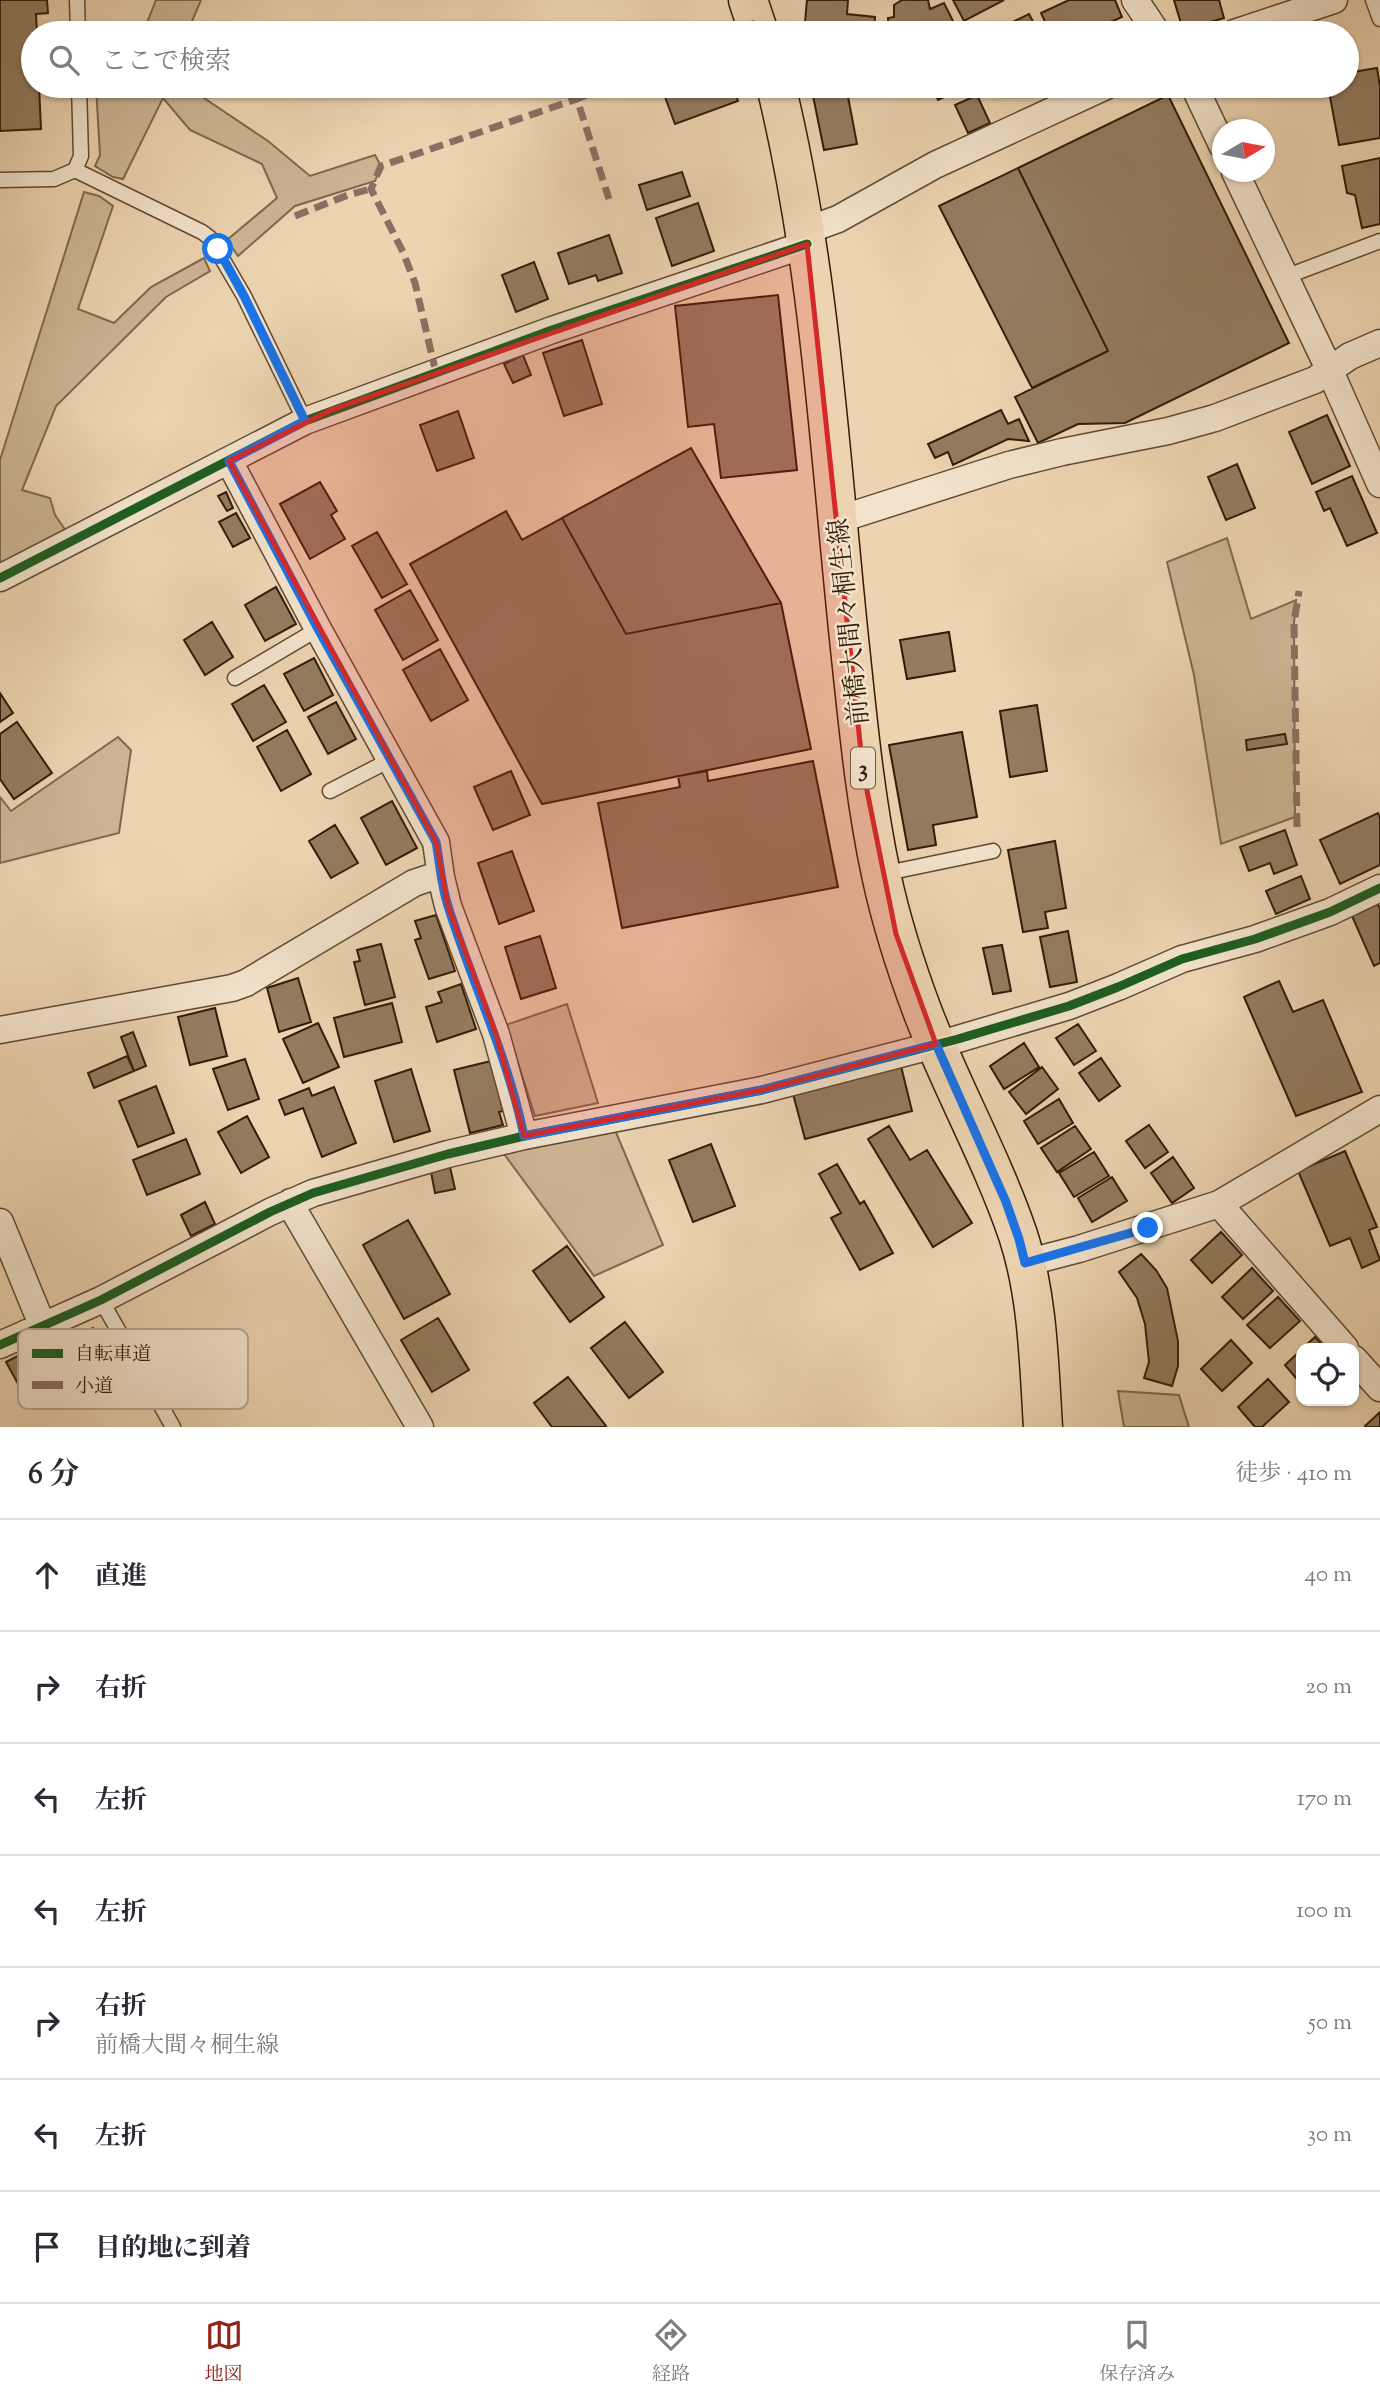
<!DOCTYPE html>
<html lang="ja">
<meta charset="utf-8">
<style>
body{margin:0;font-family:"Sorts Mill Goudy","Noto Serif JP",serif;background:#f2f2f3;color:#2b2b33}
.controls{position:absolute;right:21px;bottom:21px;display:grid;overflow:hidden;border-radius:14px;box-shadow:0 2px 5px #0004}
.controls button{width:63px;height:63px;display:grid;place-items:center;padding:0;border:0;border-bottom:2px solid #e1e1e2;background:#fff;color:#2b2b33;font:35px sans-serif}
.compass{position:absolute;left:1212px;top:119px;width:63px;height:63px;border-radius:50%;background:#fff;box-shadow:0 2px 5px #0004;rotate:80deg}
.stop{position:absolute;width:21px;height:21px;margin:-16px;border:5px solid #1a73e8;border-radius:50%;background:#fff}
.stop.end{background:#1a73e8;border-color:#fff;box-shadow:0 2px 7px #0008}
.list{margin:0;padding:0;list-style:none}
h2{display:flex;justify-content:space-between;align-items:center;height:91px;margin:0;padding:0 28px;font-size:30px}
h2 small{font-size:23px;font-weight:400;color:#7c7c81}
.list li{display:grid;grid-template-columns:46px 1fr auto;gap:21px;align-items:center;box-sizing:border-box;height:112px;padding:0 28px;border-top:2px solid #e1e1e2}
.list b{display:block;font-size:26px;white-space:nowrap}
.list p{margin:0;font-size:23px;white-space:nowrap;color:#7c7c81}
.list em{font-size:23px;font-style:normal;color:#7c7c81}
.icon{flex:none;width:38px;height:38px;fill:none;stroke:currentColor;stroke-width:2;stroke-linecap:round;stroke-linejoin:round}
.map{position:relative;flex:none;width:1380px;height:1427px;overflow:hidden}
.search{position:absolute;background:#fff;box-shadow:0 2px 5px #0004;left:21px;right:21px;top:21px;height:77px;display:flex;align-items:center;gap:18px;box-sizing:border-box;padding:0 24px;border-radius:38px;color:#7c7c81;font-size:26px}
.sheet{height:875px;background:#fff}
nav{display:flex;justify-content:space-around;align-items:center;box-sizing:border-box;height:98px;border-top:2px solid #e1e1e2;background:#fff;font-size:19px;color:#7c7c81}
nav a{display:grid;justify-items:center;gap:4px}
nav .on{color:#8f2418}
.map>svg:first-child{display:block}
</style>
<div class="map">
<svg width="1380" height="1427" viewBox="0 0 1380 1427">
<rect width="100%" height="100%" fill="#edd4b1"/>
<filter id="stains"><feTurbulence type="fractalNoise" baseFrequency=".00286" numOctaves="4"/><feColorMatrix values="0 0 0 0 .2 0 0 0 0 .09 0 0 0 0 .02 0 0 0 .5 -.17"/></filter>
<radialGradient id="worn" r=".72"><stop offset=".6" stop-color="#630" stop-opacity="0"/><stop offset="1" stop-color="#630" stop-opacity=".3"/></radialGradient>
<!-- green -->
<path fill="#cdb594" stroke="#80684e" stroke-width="2" d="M156,0H201L187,33H143Z
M96,86H186L268,141L310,176L375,155L381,166L375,181L295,206L238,256L227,240L277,198L262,164L190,130L163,98L123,179L113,177L95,166L100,155Z
M84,192L99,196L113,206L78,309L114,323L151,287L204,258L210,271L166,297L56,406L22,490L50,498L55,515L66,531L0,566V460Z
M1227,538L1251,619L1296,600L1294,623L1295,817L1221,844L1194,675L1167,562Z
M118,737L131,750L119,833L0,863V797L11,811Z
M567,1004L598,1103L535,1116L506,1025Z
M615,1130L663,1245L594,1276L504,1154Z
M1118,1391L1179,1395L1189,1427H1124Z"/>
<!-- building -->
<path fill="#937c5f" stroke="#321c07" stroke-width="2" d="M0,0H47L48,13L36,14L37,33H33V86H39L41,129L0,131Z
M807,0H848L847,14L875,17L874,33H804Z
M902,0H928L930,9L944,3L955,25L936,33H889L888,18L894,17V5Z
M953,0H1004L964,21Z
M1069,0H1115L1122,17L1086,33H1050L1041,13Z
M1174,0H1219L1224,18L1183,30Z
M1029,14L1039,33H990Z
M1377,68L1380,87V138L1339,145L1328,86H1347V73Z
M661,86H732L738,101L675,124Z
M811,86H846L857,144L824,150Z
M931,86H968L938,100Z
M977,95L990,123L968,133L955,105Z
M1168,95L1289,343L1125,423L1078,424L1038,443L1015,397L1108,351L1018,168Z
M1380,158V224L1362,228L1355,195L1347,193L1342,166Z
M1018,168L1108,351L1032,388L939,206Z
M682,172L690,196L647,210L639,185Z
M698,203L714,251L672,266L656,218Z
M609,235L622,273L598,281L596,275L569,284L558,253Z
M534,262L548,299L516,312L502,275Z
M778,295L797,470L721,478L714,424L688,427L675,306Z
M582,340L602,404L564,416L543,353Z
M523,355L531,375L513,383L504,364Z
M1001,410L1008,424L1019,419L1029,441L1008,439L953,465L948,452L935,458L928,444Z
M458,411L474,458L437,471L420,425Z
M1327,415L1350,466L1312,484L1289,432Z
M691,448L781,603L626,634L562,518Z
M1237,464L1255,508L1226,520L1208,477Z
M1352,476L1377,533L1347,546L1330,508L1324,511L1316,492Z
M320,482L337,511L331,515L345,539L310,559L280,504Z
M226,492L233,508L227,511L218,496Z
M506,511L522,540L562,518L626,634L781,603L811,749L542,804L410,564Z
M236,513L250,538L233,547L219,522Z
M377,532L407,584L382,598L352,546Z
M276,587L296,624L265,641L245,605Z
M410,590L438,640L403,660L375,610Z
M212,622L233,657L205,675L184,640Z
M949,632L955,671L907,679L900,640Z
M440,649L468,700L431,721L403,670Z
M314,658L333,695L304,711L284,674Z
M264,685L286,722L253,741L232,704Z
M0,693L13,713L0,722Z
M336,702L356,739L328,754L308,717Z
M1037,705L1047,771L1010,777L1000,711Z
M17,722L52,773L14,799L0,779V734Z
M287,730L311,774L281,791L257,747Z
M962,732L977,817L933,825L936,845L908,850L889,745Z
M1285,734L1287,744L1247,750L1246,740Z
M813,761L838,887L622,928L598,803L680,787L678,776L707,771L708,781Z
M511,771L530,815L493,830L474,787Z
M392,801L417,848L386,865L361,818Z
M1378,813L1380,818V865L1340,884L1320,840Z
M335,825L358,863L331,878L309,841Z
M1285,830L1297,865L1274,874L1270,863L1249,871L1240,847Z
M1055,841L1066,908L1045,912L1048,928L1023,932L1008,850Z
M512,851L534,911L499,924L478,863Z
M1301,876L1310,899L1276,914L1266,891Z
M1378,904L1380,909V963L1374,966L1352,916Z
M436,915L455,971L429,979L415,940L421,938L415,921Z
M1068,931L1077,982L1050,987L1040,937Z
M540,936L556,988L521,999L505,947Z
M381,944L395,997L365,1005L354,962L360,961L357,950Z
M1002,945L1011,991L993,994L983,948Z
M298,978L311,1022L279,1032L267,988Z
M1279,981L1293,1012L1323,1000L1362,1092L1296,1116L1244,997Z
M461,984L476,1029L437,1042L426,1007L442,1002L438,992Z
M392,1003L402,1042L344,1057L334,1018Z
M215,1008L227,1056L190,1065L178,1017Z
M318,1023L339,1067L303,1083L283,1039Z
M1078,1024L1096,1051L1074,1065L1056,1038Z
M133,1032L146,1066L134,1071L121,1037Z
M1024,1043L1039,1067L1004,1089L990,1066Z
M127,1056L134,1071L94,1088L88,1073Z
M1101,1058L1120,1086L1099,1101L1079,1073Z
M245,1059L259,1099L228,1110L213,1069Z
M491,1061L503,1111L499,1112L503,1125L470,1133L454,1070Z
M901,1066L912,1111L805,1139L793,1094Z
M1042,1067L1058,1089L1026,1114L1009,1092Z
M411,1069L430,1131L394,1142L375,1081Z
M156,1086L174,1133L138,1147L119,1101Z
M334,1087L356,1143L322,1157L303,1108L285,1115L279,1100L309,1088L312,1096Z
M1059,1099L1073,1123L1038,1144L1024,1121Z
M247,1116L269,1157L241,1173L218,1132Z
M1149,1125L1168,1152L1145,1168L1126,1141Z
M889,1126L910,1160L927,1150L972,1223L933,1247L868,1139Z
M1075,1126L1091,1149L1057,1172L1041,1148Z
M186,1139L200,1174L147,1195L133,1160Z
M711,1144L735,1206L693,1222L669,1160Z
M1345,1151L1377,1227L1369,1230L1380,1260L1362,1268L1350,1238L1330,1246L1298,1171Z
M1094,1152L1109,1176L1074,1197L1059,1173Z
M1173,1157L1194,1188L1172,1203L1151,1173Z
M837,1164L860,1204L864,1201L893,1253L860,1270L831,1218L841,1213L819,1174Z
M450,1167L455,1189L435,1193L431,1172Z
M1112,1177L1127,1201L1092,1222L1078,1198Z
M205,1202L215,1224L191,1236L181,1215Z
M408,1220L450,1294L404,1319L363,1245Z
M1221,1232L1242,1255L1212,1283L1191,1260Z
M567,1246L604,1297L570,1322L533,1271Z
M1141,1254L1156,1270L1167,1288L1178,1341V1366L1172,1386L1144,1378L1149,1362L1145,1324L1137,1298L1119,1272Z
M1252,1268L1273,1291L1243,1319L1222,1297Z
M1278,1297L1300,1321L1270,1348L1247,1325Z
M438,1318L469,1370L432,1392L401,1340Z
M625,1322L663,1372L629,1398L591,1348Z
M93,1328L115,1370L79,1387L58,1345Z
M1315,1337L1325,1348H1303Z
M1231,1340L1252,1363L1222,1391L1201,1369Z
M31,1349L47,1380L23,1393L6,1362Z
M1301,1350V1384L1285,1365Z
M568,1377L606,1426L605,1427H552L534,1403Z
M1268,1379L1289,1402L1262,1427H1255L1238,1407Z
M1380,1412V1427H1366L1365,1426Z"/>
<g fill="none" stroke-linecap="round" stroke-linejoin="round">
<!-- lane casing -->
<g stroke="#614a32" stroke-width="17">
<path id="lane" d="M77,0L78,33
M1373,0L1380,19
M75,170L202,232L210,238L244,296L305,421
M0,180L54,179L75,170L81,156L79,86
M1285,277L1380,241
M235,678L318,629
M330,791L392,759
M882,874L993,851
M101,1300L173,1427"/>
</g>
<!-- street casing -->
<g stroke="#614a32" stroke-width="29">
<path id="street" d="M1135,0L1157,33
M1234,33L1334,0
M1194,86L1222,145
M1235,172L1330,371L1380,484
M805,231L838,219L935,165L1106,86
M229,461L318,629L436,842L441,877L448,906L496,1034L524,1136
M837,520L1009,465L1062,452L1168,431L1215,418L1315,380L1350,356L1380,343
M0,578L305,421L552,330L807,244
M0,1030L232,988L246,983L414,883L432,877H441
M291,1202L296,1214L420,1427
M1219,1204L1345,1348
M0,1222L43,1327
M1025,1263L1079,1249L1219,1204L1380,1109
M0,1345L101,1300L270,1212L313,1193L448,1154L524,1136L762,1090L958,1039L1069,1006L1118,987L1182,959L1255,939L1330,912L1380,888
M1354,1359L1380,1388"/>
</g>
<!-- primary casing -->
<g stroke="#321c07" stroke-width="41">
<path id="primary" d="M748,0L759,33
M776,86C821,270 830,460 850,648C858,723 865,799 881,874C891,921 906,968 923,1013C952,1088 992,1159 1018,1235C1038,1296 1039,1364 1043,1427"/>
</g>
<!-- lane -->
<use href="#lane" stroke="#f3e3cc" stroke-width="14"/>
<!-- street -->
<use href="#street" stroke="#f3e3cc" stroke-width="26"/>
<!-- primary -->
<use href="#primary" stroke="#edd4b1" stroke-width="38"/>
<!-- quiet -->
<path stroke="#8d6e63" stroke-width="7" stroke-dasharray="14 7" stroke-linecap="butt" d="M731,33L755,23
M608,86L577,99L609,199
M295,216L348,195L371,189
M436,373L415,283L403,252L371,189L381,166L577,99
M1297,827L1294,623L1299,591"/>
<!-- cycleway casing -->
<g stroke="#f3e3cc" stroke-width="13">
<path id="cycleway" d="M0,578L305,421L552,330L807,244
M0,1345L101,1300L270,1212L313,1193L448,1154L524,1136L762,1090L958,1039L1069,1006L1118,987L1182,959L1255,939L1330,912L1380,888"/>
</g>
<!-- cycleway -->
<use href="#cycleway" stroke="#1b5e20" stroke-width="9"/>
</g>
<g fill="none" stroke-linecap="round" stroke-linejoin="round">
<!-- route -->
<path stroke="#1a73e8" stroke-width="9" d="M218,249L244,296L305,421L229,461L318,629L436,842C440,863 441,885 448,906C472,983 508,1056 524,1136L762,1090L936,1044L1006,1202L1019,1239L1025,1263L1148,1228"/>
</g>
<!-- marked area -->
<path fill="#d62828" fill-opacity="0.2" stroke="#d62828" stroke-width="5" stroke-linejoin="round" d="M807,244L863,771L896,934L936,1044L762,1090L524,1136L496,1034L448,906L436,842L229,461L331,410Z"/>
<g text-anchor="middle" stroke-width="5" stroke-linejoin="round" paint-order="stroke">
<!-- shield labels -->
<rect fill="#f3e3cc" stroke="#6c5842" stroke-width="2" x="851" y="747.5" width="24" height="41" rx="5"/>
<g font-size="24" font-weight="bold" fill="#321c07">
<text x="863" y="776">3</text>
</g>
<!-- street labels -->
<g font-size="26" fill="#321c07" stroke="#f3e3cc">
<text transform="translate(848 622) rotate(-96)" y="9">前橋大間々桐生線</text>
</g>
</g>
<!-- legend -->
<rect x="18" y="1329" width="230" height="80" rx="10" fill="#f3e3cc" stroke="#b9a791" stroke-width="2"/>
<rect x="32" y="1349" width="31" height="9" fill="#1b5e20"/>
<rect x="32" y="1381" width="31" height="8" fill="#8d6e63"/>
<g font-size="19" fill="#321c07">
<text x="75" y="1360">自転車道</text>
<text x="75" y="1392">小道</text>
</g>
<rect width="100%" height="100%" filter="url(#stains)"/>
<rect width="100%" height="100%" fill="url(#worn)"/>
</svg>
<div class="controls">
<button><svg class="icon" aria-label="locate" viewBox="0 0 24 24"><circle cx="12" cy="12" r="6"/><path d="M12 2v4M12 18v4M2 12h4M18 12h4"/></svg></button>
</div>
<svg class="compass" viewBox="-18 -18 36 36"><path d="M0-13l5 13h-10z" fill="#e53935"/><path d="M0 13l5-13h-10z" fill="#7c7c81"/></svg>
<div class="stop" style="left:218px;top:249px"></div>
<div class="stop end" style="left:1148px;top:1228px"></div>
<div class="search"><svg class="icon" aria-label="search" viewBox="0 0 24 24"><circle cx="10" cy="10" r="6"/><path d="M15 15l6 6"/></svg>ここで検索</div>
</div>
<section class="sheet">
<h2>6 分<small>徒歩 · 410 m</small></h2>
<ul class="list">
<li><svg class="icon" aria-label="ahead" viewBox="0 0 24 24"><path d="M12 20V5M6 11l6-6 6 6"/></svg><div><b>直進</b></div><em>40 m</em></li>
<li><svg class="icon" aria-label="right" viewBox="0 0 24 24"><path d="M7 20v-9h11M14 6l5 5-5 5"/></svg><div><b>右折</b></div><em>20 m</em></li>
<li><svg class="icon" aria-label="left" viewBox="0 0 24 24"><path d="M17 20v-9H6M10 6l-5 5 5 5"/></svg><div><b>左折</b></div><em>170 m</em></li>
<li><svg class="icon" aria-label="left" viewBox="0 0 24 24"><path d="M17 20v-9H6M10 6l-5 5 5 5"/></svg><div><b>左折</b></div><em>100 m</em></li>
<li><svg class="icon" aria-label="right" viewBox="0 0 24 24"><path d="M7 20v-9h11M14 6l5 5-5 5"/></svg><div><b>右折</b><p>前橋大間々桐生線</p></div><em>50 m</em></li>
<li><svg class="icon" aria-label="left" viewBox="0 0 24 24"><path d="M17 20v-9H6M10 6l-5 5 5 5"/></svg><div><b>左折</b></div><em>30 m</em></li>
<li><svg class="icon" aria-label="arrive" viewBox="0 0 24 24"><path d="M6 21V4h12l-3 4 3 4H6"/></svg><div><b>目的地に到着</b></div></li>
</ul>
</section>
<nav>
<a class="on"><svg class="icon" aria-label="map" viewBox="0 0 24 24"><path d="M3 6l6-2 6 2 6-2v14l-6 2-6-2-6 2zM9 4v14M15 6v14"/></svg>地図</a>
<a><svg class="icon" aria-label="directions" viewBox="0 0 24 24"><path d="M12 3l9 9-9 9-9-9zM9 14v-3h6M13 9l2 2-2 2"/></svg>経路</a>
<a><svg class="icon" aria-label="saved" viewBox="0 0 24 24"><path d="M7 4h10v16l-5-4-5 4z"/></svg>保存済み</a>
</nav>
